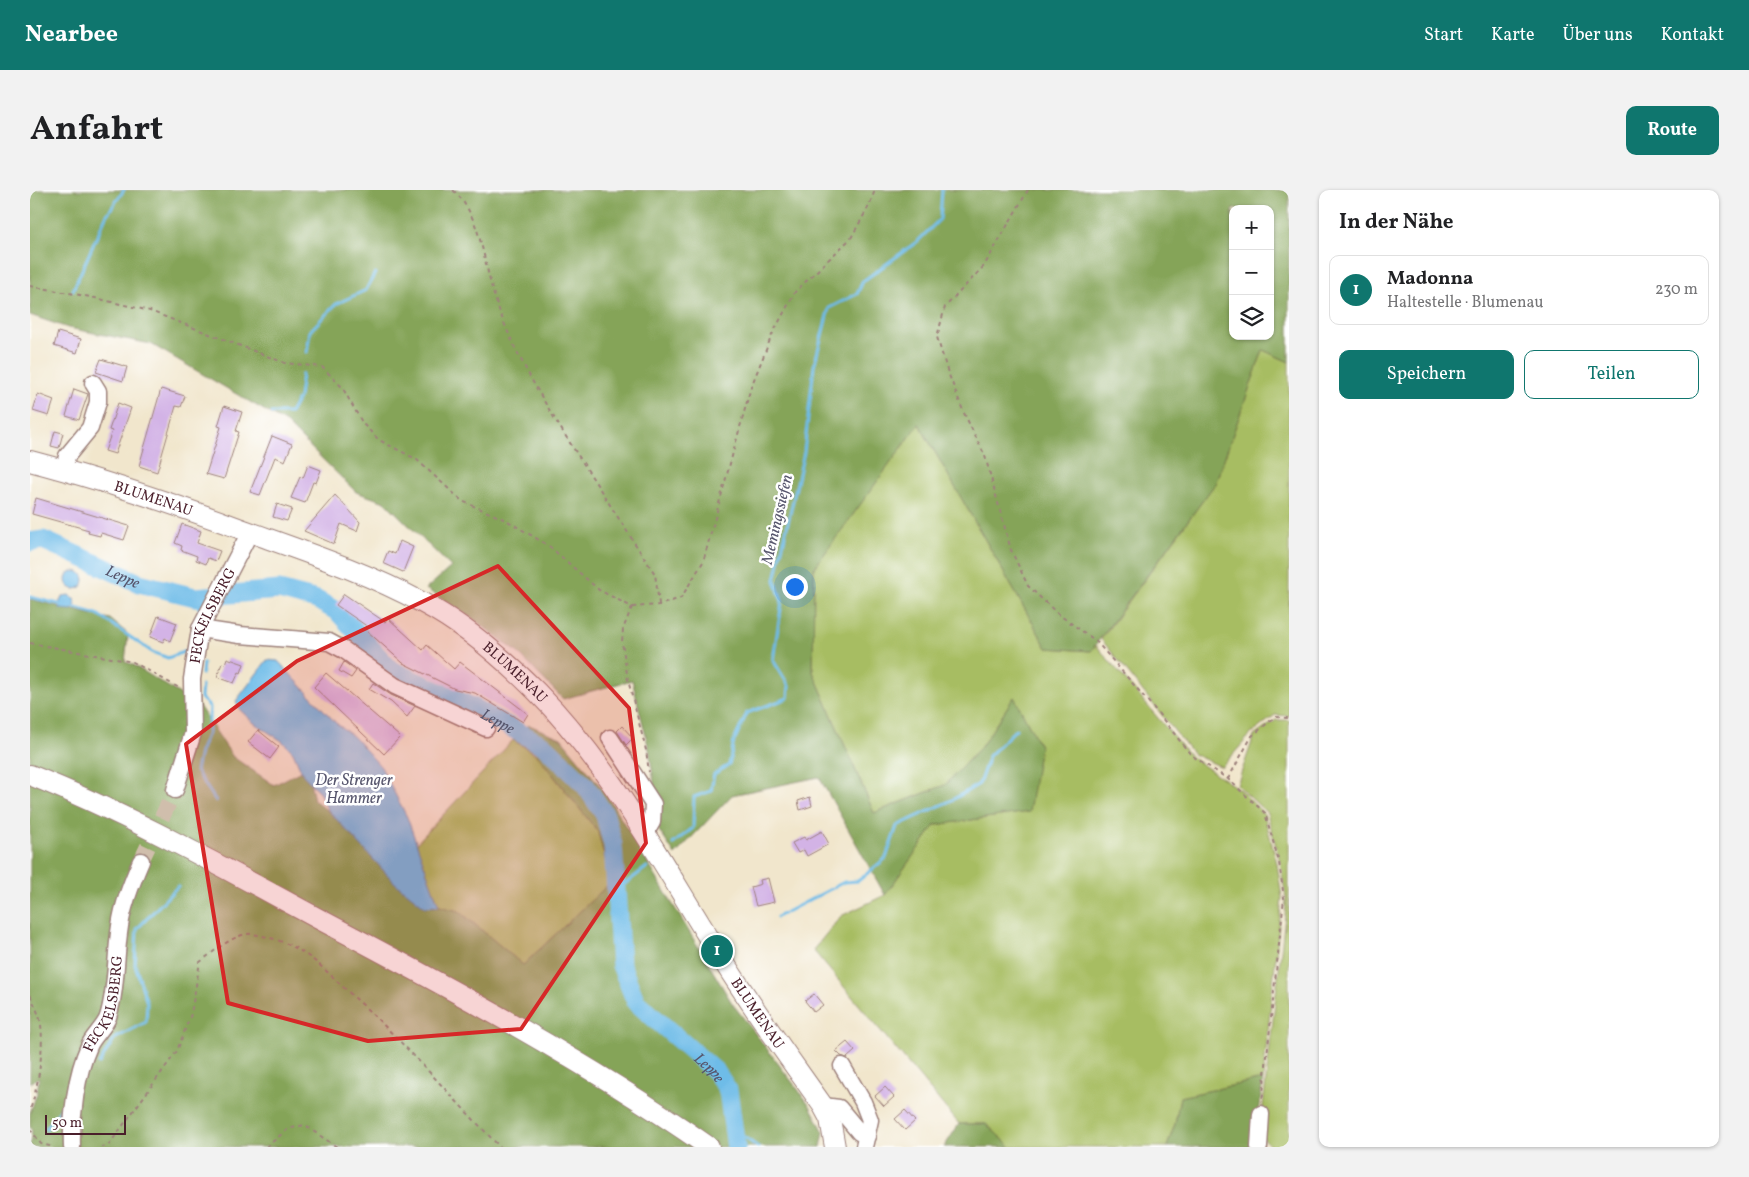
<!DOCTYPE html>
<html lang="de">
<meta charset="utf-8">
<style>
body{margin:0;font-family:Vollkorn,serif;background:#f2f2f2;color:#202124}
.controls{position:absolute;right:15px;top:15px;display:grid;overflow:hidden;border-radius:10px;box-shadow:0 1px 4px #0004}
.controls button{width:45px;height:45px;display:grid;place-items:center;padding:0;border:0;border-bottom:1px solid #e0e0e0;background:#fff;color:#202124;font:25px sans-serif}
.scale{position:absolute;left:15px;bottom:12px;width:81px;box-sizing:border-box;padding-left:5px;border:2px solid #4a1f2b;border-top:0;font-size:14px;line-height:18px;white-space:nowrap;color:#4a1f2b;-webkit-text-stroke:4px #fff;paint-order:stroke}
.you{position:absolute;left:764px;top:396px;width:18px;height:18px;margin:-12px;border:4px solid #fff;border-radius:50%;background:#1a73e8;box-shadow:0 0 0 8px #1a73e833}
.badge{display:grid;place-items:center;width:32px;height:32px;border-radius:50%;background:#0f766e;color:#fff;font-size:16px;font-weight:700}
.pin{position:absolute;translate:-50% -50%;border:2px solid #fff;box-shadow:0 1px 5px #0006}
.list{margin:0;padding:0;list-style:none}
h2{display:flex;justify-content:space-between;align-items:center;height:65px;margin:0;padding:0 20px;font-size:21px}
h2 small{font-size:16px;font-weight:400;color:#757577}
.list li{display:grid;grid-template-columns:32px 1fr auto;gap:15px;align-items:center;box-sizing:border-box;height:70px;margin:0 10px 10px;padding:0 10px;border:1px solid #e0e0e0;border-radius:10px}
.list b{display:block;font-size:19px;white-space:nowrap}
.list p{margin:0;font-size:16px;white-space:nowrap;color:#757577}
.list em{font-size:16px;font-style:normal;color:#757577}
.actions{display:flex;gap:10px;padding:15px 20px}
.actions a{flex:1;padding:11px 0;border:1px solid #0f766e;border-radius:10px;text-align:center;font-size:18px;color:#0f766e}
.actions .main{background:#0f766e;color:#fff}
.icon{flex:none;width:28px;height:28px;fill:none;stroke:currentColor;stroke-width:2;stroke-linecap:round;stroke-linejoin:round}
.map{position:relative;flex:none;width:1259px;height:957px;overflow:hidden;border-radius:10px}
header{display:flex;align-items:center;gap:30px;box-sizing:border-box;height:70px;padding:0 25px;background:#0f766e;color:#fff}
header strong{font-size:24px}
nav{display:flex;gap:28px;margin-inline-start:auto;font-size:18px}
.intro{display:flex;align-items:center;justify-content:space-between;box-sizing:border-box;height:120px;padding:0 30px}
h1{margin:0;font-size:35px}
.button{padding:12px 22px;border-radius:10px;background:#0f766e;color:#fff;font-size:18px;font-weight:700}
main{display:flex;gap:30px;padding:0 30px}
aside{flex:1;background:#fff;border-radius:10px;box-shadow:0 1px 4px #0004}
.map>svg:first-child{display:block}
</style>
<header>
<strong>Nearbee</strong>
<nav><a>Start</a><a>Karte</a><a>Über uns</a><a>Kontakt</a></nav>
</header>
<div class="intro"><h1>Anfahrt</h1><a class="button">Route</a></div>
<main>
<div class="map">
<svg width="1259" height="957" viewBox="0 0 1259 957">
<rect width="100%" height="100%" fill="#fff"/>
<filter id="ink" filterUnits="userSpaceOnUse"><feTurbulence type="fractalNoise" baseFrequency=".02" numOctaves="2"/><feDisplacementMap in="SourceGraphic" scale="10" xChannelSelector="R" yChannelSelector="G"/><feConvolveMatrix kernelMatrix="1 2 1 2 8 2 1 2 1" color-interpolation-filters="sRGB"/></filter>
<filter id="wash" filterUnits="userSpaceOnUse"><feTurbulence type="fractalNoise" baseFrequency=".0096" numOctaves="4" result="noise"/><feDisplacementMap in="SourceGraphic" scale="20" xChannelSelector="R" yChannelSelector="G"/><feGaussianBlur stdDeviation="1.12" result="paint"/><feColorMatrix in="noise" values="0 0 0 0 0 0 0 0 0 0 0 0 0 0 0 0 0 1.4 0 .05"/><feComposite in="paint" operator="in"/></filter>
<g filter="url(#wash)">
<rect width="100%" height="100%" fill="#f1e6cc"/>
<!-- green -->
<path fill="#a7bd62" stroke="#786e46" d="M1233,160L1259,172V526L1245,525L1221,544L1192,577L1163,564L1071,449L1185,294Z
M889,234L1017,458L1061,461L1066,455L1161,567L1210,600L1234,624L1247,673L1252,708L1233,889L1150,907L1145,934L1137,957H981L956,934H929L783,760L811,726L855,705L905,635L998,622L1010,556L984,507L951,557L915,595L844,623L783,482L784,378Z
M1246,530H1259V957H1241L1233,948L1232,924L1255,726L1256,708L1250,672L1237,623L1207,595L1224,546Z
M483,550L507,565L568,642L581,692L493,775L429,721L390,711L383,657Z"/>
<!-- forest -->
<path fill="#85a458" stroke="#686242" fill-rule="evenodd" d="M0,0H1259V172L1233,160L1185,294L1061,461L1017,458L889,234L784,378L783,482L844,623L915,595L951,557L984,507L1010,556L999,622L905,635L855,705L789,587L702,605L645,665L626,636L627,614L619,559L602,490L533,509L487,462L442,428L396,399L421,377L355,312L326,302L256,233L121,154L38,138L0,125ZM1203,19H1240V146H1203Z
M0,409L80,429L98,444L95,472L102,474L169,516L203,567L244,595L277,578L284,610L346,660L390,711L429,721L493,775L581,692L568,642L505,562L483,550L499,535L531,548L575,602L702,813L779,914L794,942L791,957H0L2,941L0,936V923L7,903L9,887L0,893Z
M1233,889L1229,924V957H1137L1145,934L1150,907Z
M929,934H956L981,957H914Z"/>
<!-- water -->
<path fill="#6ebce8" stroke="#5c6e8a" d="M36 390a9 9 0 1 1 18 0a9 9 0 1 1-18 0Z
M39,405L44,409L46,414L42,420L30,419V411L33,406Z
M237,470L248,471L306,533L324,547L351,577L377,627L409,716L395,717L365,693L297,619L289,602L273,585L263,562L252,551L224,533L210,520L206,511Z"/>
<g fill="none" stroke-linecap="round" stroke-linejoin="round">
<!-- stream -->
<path stroke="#6ebce8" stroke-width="3" d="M43,100L76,26L94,0
M277,162L280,141L306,114L336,100L345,83
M241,223H260L269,207L272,184
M0,407L33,415
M165,407L171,423
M39,416L67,424L122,462L138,468L156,461
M172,484L173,473
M172,495L171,508L180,517L178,543L170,562L166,581L186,611
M643,654L663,638L664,607L681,601L684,584L699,575L704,551L717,523L758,508L759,496L743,470L752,412L745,390L774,262L784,176L799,118L827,104L833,91L888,51L910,29L912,0
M587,700L617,677
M747,727L814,692L828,691L856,668L867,636L922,610L949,594L959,566L986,539
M69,874L84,849L116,832L117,813L105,775L107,739L148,696
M16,939L32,917
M704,940L728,957"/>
<!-- river -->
<path stroke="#6ebce8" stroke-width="19" id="s1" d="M0,352L13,350L109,393L165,407L249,400L287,410L308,422L361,480L447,519L516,557L555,595L575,625L583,655L591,775L606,812L686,882L698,900L706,957"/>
</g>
<g id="blocks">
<!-- building -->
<path fill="#d3b3e6" d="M28,142L51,149L47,163L24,156Z
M71,169L97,177L93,191L66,182Z
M44,199L58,204L49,230L36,226Z
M131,199L155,206L151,217L146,216L127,282L109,276Z
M8,204L24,210L19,226L3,221Z
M88,213L101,218L85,264L75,261L82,241L79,240Z
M194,216L212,222L206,241L209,242L194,289L176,284L191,237L188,236Z
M25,241L33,243L29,258L21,256Z
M242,246L262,254L255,271L245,267L230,305L220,302Z
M278,275L291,280L286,293L283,292L275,313L261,308L270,287L273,288Z
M305,305L330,332L327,341L311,334L304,354L274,341Z
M6,308L99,336L94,350L71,343L70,346L58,343L59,340L2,324Z
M247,314L262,319L257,331L243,327Z
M152,334L171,341L167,353L190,361L186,371L178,368L176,374L166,370L167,366L151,360L152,356L145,353Z
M370,351L383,357L373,382L353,373L358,361L365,364Z
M314,404L355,432L358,428L393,460L397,455L424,479L430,472L498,524L493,532L445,503L425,499L373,473L336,440L338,437L306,415Z
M128,426L147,433L140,451L135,448L133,452L120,447Z
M197,468L214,474L211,483L209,482L204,493L187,487L192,473L195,474Z
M314,472L326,481L321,488L309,481Z
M296,483L370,547L354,564L284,497Z
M343,493L361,505L385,516L377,527L361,512L339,499Z
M592,536L603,548L596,555L587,541Z
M228,540L249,557L240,569L218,552Z
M780,607L782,616L770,620L768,611Z
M792,641L799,654L777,666L774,660L768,663L762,653L774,647L776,650Z
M738,688L744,712L726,716L721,697L731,694L730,690Z
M784,804L793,815L784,822L775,811Z
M817,852L825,861L817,868L811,866L806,861Z
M855,897L864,907L854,916L845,906Z
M875,920L885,931L875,940L865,929Z"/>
</g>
</g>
<g filter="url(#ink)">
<use href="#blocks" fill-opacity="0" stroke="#9e827c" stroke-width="1"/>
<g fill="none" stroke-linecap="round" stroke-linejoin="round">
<!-- minor-tunnel -->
<path stroke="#d0beac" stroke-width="16" stroke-dasharray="16 8" stroke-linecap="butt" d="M111,671L145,600"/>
<!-- minor casing -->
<g stroke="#9e827c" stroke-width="19">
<g id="minor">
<path d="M34,280L37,266L60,238L68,212V201L63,193"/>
<path d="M170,439L210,445L299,452L314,460L365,496L456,538"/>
<path d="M580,548L623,614L622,632L615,644"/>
<path id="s2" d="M145,600L163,543L162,489L170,439L220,342"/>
<path d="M812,876L833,912L840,930L834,957"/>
<path d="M793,916L809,918L829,942L837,946"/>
<path id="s3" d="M42,957C41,926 46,885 59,856C63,846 74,838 78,827C87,798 85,767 90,736C93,714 102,692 111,671"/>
<path d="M1229,957L1231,924"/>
</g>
</g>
<!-- major casing -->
<g stroke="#9e827c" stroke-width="22">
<g id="major">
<path id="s4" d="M0,271C73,290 144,314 214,340C275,362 336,382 393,413C435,435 473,468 507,502C581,577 631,672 687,761C720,815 757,865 793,916L800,929L805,957"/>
<path d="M0,585C100,625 194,678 289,729C422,799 556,871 679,957"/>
</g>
</g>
<!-- path -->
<path stroke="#9e827c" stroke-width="2" stroke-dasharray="4 4" stroke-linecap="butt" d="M423,0C451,26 453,70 464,105C481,159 512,209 542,256C570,299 597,342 625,384L629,414
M998,0L954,76L915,117L907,147L917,180L934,223L955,266L981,360L998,396L1028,424L1066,451L1128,523L1161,565L1198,589L1235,623L1249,672L1254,708L1232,912
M0,96L61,107L120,121L255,173L292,177L312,197L333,234L349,250L386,269L432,311L476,330L519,356L569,400L602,417L629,415L651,408L673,372L721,197L742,145L765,102L821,48L839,16L845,0
M602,417L593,439L592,452L598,490L616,560L619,582
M0,453L103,472L149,498
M1198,589L1222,546L1245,527L1259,528
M0,805C4,814 10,825 11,835C14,859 8,898 0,920
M0,939L11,954L24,957
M71,957L78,956L147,861L161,824L170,772C182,763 206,742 222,744C238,746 259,753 272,762C291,774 307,792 324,807C376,854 421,907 470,957
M236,957L258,939L274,935L307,957"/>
<!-- minor -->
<use href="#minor" stroke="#fff" stroke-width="16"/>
<!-- major -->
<use href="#major" stroke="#fff" stroke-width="20"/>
</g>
</g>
<!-- marked area -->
<path fill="#d62828" fill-opacity="0.2" stroke="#d62828" stroke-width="4" stroke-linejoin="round" d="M468,376L599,518L616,653L491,839L338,851L198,813L156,554L267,471Z"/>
<g text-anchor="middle" stroke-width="5" stroke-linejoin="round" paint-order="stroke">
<!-- street labels -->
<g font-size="15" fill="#4a1f2b" stroke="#fff">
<text dy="5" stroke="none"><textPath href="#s4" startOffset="129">BLUMENAU</textPath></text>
<text dy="5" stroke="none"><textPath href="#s2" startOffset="181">FECKELSBERG</textPath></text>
<text dy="5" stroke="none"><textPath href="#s4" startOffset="534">BLUMENAU</textPath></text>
<text dy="5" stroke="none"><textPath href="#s3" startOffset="149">FECKELSBERG</textPath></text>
<text dy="5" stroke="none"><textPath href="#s4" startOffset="954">BLUMENAU</textPath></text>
</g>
<!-- water labels -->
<g font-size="16" font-style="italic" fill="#57566d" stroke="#fff">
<text transform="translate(746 329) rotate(-77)" y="6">Memingssiefen</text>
<text dy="6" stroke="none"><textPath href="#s1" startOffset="101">Leppe</textPath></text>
<text dy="6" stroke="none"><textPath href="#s1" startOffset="521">Leppe</textPath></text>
<text x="324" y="595">Der Strenger<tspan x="324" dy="18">Hammer</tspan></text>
<text dy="6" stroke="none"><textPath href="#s1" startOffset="956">Leppe</textPath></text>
</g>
</g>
</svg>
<div class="controls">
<button>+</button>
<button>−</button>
<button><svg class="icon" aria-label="layers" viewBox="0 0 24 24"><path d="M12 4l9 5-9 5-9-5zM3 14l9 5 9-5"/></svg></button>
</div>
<div class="scale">50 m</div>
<div class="you"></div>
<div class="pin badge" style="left:687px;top:761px">1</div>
</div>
<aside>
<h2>In der Nähe<small></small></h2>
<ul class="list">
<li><span class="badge">1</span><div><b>Madonna</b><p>Haltestelle · Blumenau</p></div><em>230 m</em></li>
</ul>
<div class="actions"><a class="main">Speichern</a><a>Teilen</a></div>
</aside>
</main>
